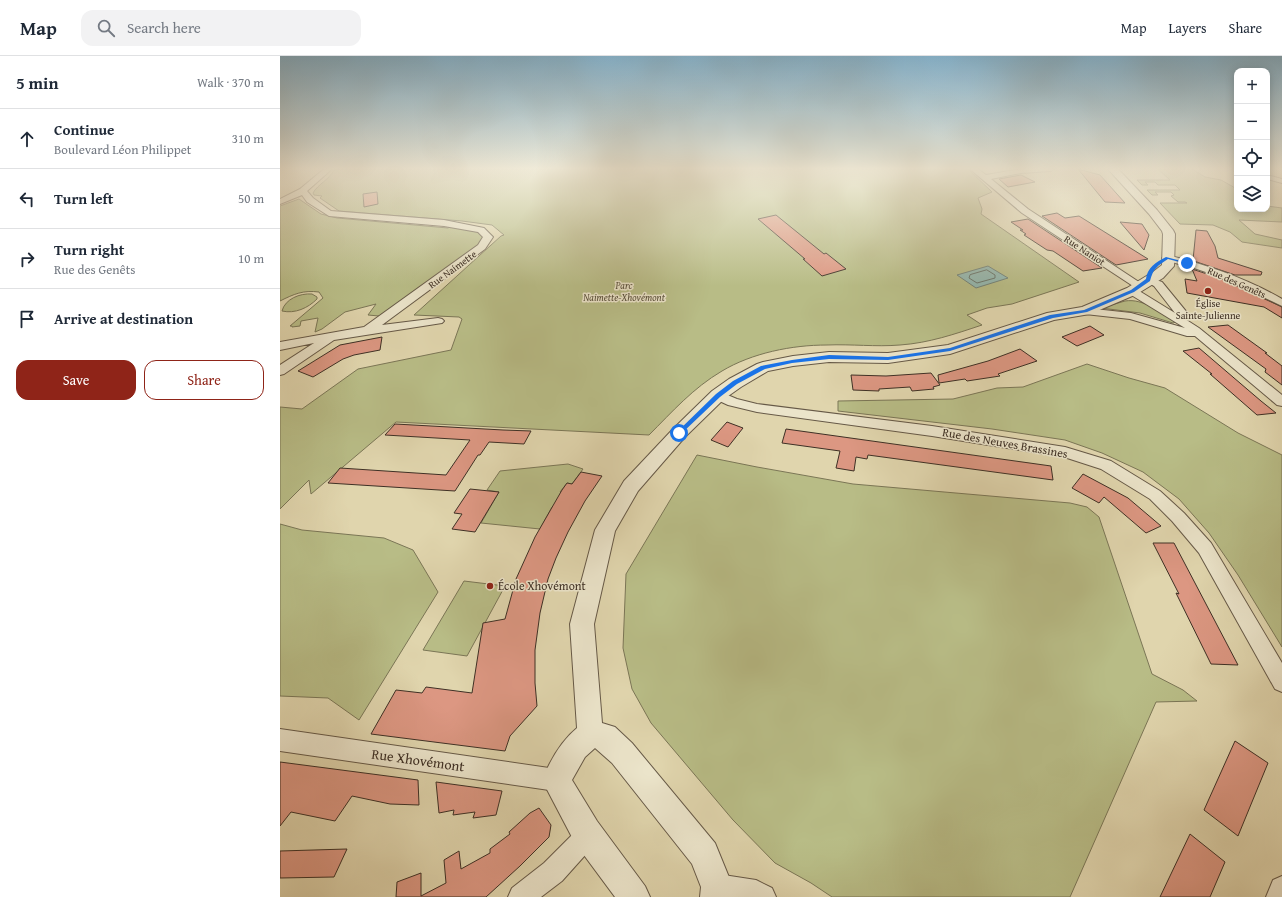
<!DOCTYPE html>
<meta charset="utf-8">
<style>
body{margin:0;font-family:"Gentium Book Plus",serif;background:#f2f2f3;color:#1f2937}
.controls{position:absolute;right:12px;top:12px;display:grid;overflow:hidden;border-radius:8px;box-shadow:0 2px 10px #0003}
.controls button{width:36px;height:36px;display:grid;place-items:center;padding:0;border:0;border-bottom:1px solid #e0e1e3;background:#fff;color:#1f2937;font:20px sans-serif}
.stop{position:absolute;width:12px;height:12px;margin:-9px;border:3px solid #1a73e8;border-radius:50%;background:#fff}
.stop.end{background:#1a73e8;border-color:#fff;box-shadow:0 1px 4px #0008}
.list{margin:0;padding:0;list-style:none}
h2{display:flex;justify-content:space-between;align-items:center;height:52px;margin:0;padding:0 16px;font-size:17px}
h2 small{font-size:13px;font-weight:400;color:#747a83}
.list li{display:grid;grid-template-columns:26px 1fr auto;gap:12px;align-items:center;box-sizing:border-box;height:60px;padding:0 16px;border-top:1px solid #e0e1e3}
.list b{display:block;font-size:15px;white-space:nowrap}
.list p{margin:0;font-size:13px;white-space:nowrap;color:#747a83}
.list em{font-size:13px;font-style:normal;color:#747a83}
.actions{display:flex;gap:8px;padding:12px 16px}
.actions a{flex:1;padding:9px 0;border:1px solid #8f2418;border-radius:12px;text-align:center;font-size:14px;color:#8f2418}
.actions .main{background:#8f2418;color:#fff}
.icon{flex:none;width:22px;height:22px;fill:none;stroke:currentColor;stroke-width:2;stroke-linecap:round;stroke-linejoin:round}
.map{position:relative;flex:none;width:1002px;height:841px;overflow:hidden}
header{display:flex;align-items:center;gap:24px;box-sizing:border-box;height:56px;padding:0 20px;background:#fff;border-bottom:1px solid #e0e1e3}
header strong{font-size:19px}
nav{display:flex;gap:22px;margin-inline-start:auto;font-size:14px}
.search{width:280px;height:36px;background:#f2f2f3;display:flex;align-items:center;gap:10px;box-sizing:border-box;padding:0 14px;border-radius:12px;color:#747a83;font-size:15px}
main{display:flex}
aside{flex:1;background:#fff}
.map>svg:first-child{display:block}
</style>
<header>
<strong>Map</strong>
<div class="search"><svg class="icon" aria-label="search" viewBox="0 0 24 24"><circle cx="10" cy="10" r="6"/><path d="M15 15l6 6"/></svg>Search here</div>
<nav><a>Map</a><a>Layers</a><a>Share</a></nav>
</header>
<main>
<aside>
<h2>5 min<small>Walk · 370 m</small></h2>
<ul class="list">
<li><svg class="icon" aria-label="ahead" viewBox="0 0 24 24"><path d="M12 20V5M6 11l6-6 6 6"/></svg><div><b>Continue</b><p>Boulevard Léon Philippet</p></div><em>310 m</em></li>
<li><svg class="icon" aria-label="left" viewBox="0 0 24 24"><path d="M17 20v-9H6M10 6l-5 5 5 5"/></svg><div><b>Turn left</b></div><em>50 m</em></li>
<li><svg class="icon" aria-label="right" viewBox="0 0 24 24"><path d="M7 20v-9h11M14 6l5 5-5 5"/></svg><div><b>Turn right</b><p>Rue des Genêts</p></div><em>10 m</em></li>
<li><svg class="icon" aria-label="arrive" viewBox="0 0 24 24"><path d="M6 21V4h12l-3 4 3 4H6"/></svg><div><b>Arrive at destination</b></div></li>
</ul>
<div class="actions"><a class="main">Save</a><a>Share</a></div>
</aside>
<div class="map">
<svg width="1002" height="841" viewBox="0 0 1002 841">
<rect width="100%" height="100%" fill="#e0d5ad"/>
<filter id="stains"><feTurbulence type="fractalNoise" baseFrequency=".005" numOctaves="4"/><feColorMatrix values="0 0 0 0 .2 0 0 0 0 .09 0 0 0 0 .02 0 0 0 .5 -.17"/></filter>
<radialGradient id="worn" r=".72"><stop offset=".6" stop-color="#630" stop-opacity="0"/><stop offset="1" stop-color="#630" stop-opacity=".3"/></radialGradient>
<!-- green -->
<path fill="#b8bc86" stroke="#7b7656" d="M62,113H688L712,136L698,142L702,153L701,158L799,226L732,248L707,252L687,259L702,269C675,278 649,287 620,289C596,291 571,288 547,289C512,289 472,297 442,315C413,332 392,356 369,379L116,366L31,438L29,424L0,453V351L22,353L78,313L171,294L182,263L179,261L134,259L221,180L224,179L212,169L182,165L59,155L40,142L42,140L34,139L33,137C38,128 49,124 54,114Z
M878,113H912L925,121L941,124L957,133V153H987V150L1002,152V166L959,164L975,178L1002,184V192L962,186L950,176L933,169L900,168L880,147H907L905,146H898L891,140L894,139L891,136H875L878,139H872L867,134H900L895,129H878L875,126H865L868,129H862L857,124H890Z
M19,143L41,158L57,162L168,172L171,170C182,172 198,172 204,182L196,193L99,260L88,259L96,248L65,256L42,273L35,276L38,262L21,265L20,270L12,271V270H10L43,242L39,236C23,234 14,238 0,245V150Z
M32,238L37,241V243C28,252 15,258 2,255C5,243 20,237 32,238Z
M845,245C864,242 880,257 896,266L893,267L860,257L821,252Z
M807,308L849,322L885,332L958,377L1002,399V591L958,519L929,477L899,443L863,416L822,397L785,384L712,373L558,355V345L673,343L717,332L743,331Z
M417,399L477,411L573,428L790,447L807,451L819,461L872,618L903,634L917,645L876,646L790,841H552L531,827L495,807L453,764L371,667L352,633L343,592L346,518Z
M288,408L303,413L292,428L287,427L280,436L285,438L275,452L272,451L260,473L201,467L219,436L207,434L220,415Z
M0,468L22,474L104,482L133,494L158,536L79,664L48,642L0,640Z
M184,525L225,530L187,600L143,594Z"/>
<!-- water -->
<path fill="#94b8b0" stroke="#728278" d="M708,210L728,222L696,232L677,219Z"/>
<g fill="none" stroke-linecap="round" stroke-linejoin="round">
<!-- shore -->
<path stroke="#69746a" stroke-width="1" d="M707,214L715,219V222L697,227L689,222L690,219Z"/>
</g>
<!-- building -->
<path fill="#dc9782" stroke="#3e3025" d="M798,113L820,119L845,147L825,146Z
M741,119L755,126L728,131L719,123Z
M97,136L98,148L84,151L83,138Z
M777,157L785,162L799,160L868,203L836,209L762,160Z
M496,159L544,198L546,197L566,213L542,220L523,203H525L478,163Z
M748,163L822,212L803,215L773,195L767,194L744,179L746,178L740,174H743L731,166Z
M840,166L862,168L869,179L864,194Z
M916,174L927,175L935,190L938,202L982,216L981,219H955L908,203L907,201L913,204Z
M912,213L942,223L1002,251V262L984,251L907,237L905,223L917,225Z
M948,269L987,297H985L1002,310V329L985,316L986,313L928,271Z
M810,270L824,279L797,290L782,281Z
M102,281L100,294L74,299L63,303L33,321L18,315L60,289Z
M919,292L981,345L996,357L977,359L930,318H932L903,295Z
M740,293L757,305L718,318L720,320L687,325L685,323L659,327L658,319L708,305Z
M651,317L660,329L653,331L654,333L632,335L630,331L599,333V335L573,334L571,319L606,320Z
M447,366L463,372L448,391L431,384Z
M115,368L223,374L251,375L244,388L209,386L200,399H198L175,435L48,427L60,412L166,419L190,384L105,379Z
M506,373L771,410L773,424L588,399L587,403L576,401L574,415L556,412L560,395L502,387Z
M301,416L322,420L305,445L288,476L276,502L268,523L260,557L255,594V627L257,650L230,680L225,695L91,678L116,634L142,637L146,631L192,637L203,567L225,563L236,523L255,481L282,434L287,427L292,428Z
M803,418L848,442L881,470L866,477L824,441L819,447L792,432Z
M190,433L219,436L195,476L172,473L182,458L174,457Z
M873,487H894L958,609L931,608L896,537L899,538Z
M955,685L988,707L958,780L924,754Z
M0,706L138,724L139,749L110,748L72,740L55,765L11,756L0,770Z
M156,726L222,735L216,759L193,762L195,756L173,759L174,754L159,757Z
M259,752L271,769L269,781L240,810L206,841H116L117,826L141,817V840L166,827L164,804L179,795L181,813L210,797V793L230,778L229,776L250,757Z
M910,778L945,806L930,841H880Z
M67,793L54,821L0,822V795Z"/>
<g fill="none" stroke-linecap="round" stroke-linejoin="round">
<!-- minor casing -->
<g stroke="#665947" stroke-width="2">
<path id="minor" d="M44,113H52L27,135L33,142L51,155L164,164L204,172L213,181L205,193L102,269L158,262L162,263L164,265L162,267L54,284L4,318L0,319V309L34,287L0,294V286L84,271L198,189L203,181L198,176L164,170L49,160L27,146L22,139L0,148V143L20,133Z
M690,113H698L706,119L741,113H774L770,115L741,117L711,123L748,153L865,230L860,233L856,232L742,157Z
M951,113H957V116Z
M987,119L1002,123V127L987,123Z
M887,199C927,209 966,222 1002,243V250L943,222L914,212L884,204L882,202Z
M868,221L882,226L909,259L905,263L919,272L1002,339V350L997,349L915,280H907L850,263L805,258L800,255L805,252L851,257L905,272L848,237L847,235L848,233H856L895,257L874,230L863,224L864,222Z
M438,335L457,343L477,348L652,370L785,391L831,405L880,435L904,457L931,487L1002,607V636L995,633L919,497L892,465L870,443L821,413L784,401L652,380L477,356L448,349L433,342L431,339L433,336Z
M0,673L276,713L284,716L287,724L284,732L276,735L0,695Z
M308,767L316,771L320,779L316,787L282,825L261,841H228L232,832L264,807L300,771Z
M437,818L476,824L492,832L496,841H431L428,840L424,831L428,822Z
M1002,820V841H986L993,824Z"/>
</g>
<!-- tertiary casing -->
<g stroke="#665947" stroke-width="2">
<path id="tertiary" d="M828,113H838L877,154L893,174L895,178L894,210L883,222L857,238L810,258L774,264L670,298L608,307L549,306L513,310L488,315L461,331L444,343L405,381L358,435L335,475L314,568L322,667L335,671L352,687L435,787L453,831L452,841H420L421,831L412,808L332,707L315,692L305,701L292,724L317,765L365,830L370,841H335L295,787L262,724C270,705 281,685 297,672L290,568L315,474L344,425L393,373L432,335L449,323L477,308L483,306L513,300L549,296L608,297L668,289L767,257L802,251L847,232L873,216L882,209L883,178L882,175L869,158Z"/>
</g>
<!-- minor -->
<use href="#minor" fill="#ebe4ca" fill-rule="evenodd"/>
<!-- tertiary -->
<use href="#tertiary" fill="#ebe4ca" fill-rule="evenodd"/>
</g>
<!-- sky -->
<linearGradient id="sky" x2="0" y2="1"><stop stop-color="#86b6d2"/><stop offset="0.49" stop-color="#f1ecda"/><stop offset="1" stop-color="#f1ecda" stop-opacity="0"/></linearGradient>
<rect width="1002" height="230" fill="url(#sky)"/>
<!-- route -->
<path fill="#1a73e8" d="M886,201L909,207L907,208L888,203C877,210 873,213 870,225L854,236L807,256L773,262L670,295L608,304L549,303L512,307L485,313L457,328L440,341L401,378L396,377L436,338L453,325L481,310L512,304L549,299L608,301L670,292L770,259L804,254L851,234L866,223C867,212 876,206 886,201Z"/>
<!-- markers -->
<g fill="#8f2418" stroke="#ebe4ca" stroke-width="1.5">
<circle cx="928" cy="235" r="4"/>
<circle cx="210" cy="530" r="4"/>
</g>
<g text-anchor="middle" stroke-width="3" stroke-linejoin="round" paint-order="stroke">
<!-- far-street labels -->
<g font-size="10" fill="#3e3025" stroke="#ebe4ca">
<text transform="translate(805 194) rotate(33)" y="4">Rue Naniot</text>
<text transform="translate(172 213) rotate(-36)" y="4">Rue Naimette</text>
<text transform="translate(957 226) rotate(24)" y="4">Rue des Genêts</text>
</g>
<!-- far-park labels -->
<g font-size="10" font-style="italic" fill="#564c38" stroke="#ebe4ca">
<text x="344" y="233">Parc<tspan x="344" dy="12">Naimette-Xhovémont</tspan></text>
</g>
<!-- far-poi labels -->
<g font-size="10" fill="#3e3025" stroke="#ebe4ca">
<text x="928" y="251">Église<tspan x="928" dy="12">Sainte-Julienne</tspan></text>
</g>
<!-- street labels -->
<g font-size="12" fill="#3e3025" stroke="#ebe4ca">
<text transform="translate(725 387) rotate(10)" y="4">Rue des Neuves Brassines</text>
</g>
<!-- poi labels -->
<g font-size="12" fill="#3e3025" stroke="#ebe4ca" text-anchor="start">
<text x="218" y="534">École Xhovémont</text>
</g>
<!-- near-street labels -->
<g font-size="14" fill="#3e3025" stroke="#ebe4ca">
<text transform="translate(138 704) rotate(8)" y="5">Rue Xhovémont</text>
</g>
</g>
<rect width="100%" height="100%" filter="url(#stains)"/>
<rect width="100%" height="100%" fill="url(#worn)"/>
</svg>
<div class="controls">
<button>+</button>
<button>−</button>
<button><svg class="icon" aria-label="locate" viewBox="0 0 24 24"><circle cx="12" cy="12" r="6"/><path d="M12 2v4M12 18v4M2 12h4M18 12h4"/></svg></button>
<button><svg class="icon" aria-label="layers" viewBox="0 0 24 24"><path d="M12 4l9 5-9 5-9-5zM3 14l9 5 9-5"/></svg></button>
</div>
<div class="stop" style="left:399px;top:377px"></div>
<div class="stop end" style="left:907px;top:207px"></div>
</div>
</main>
